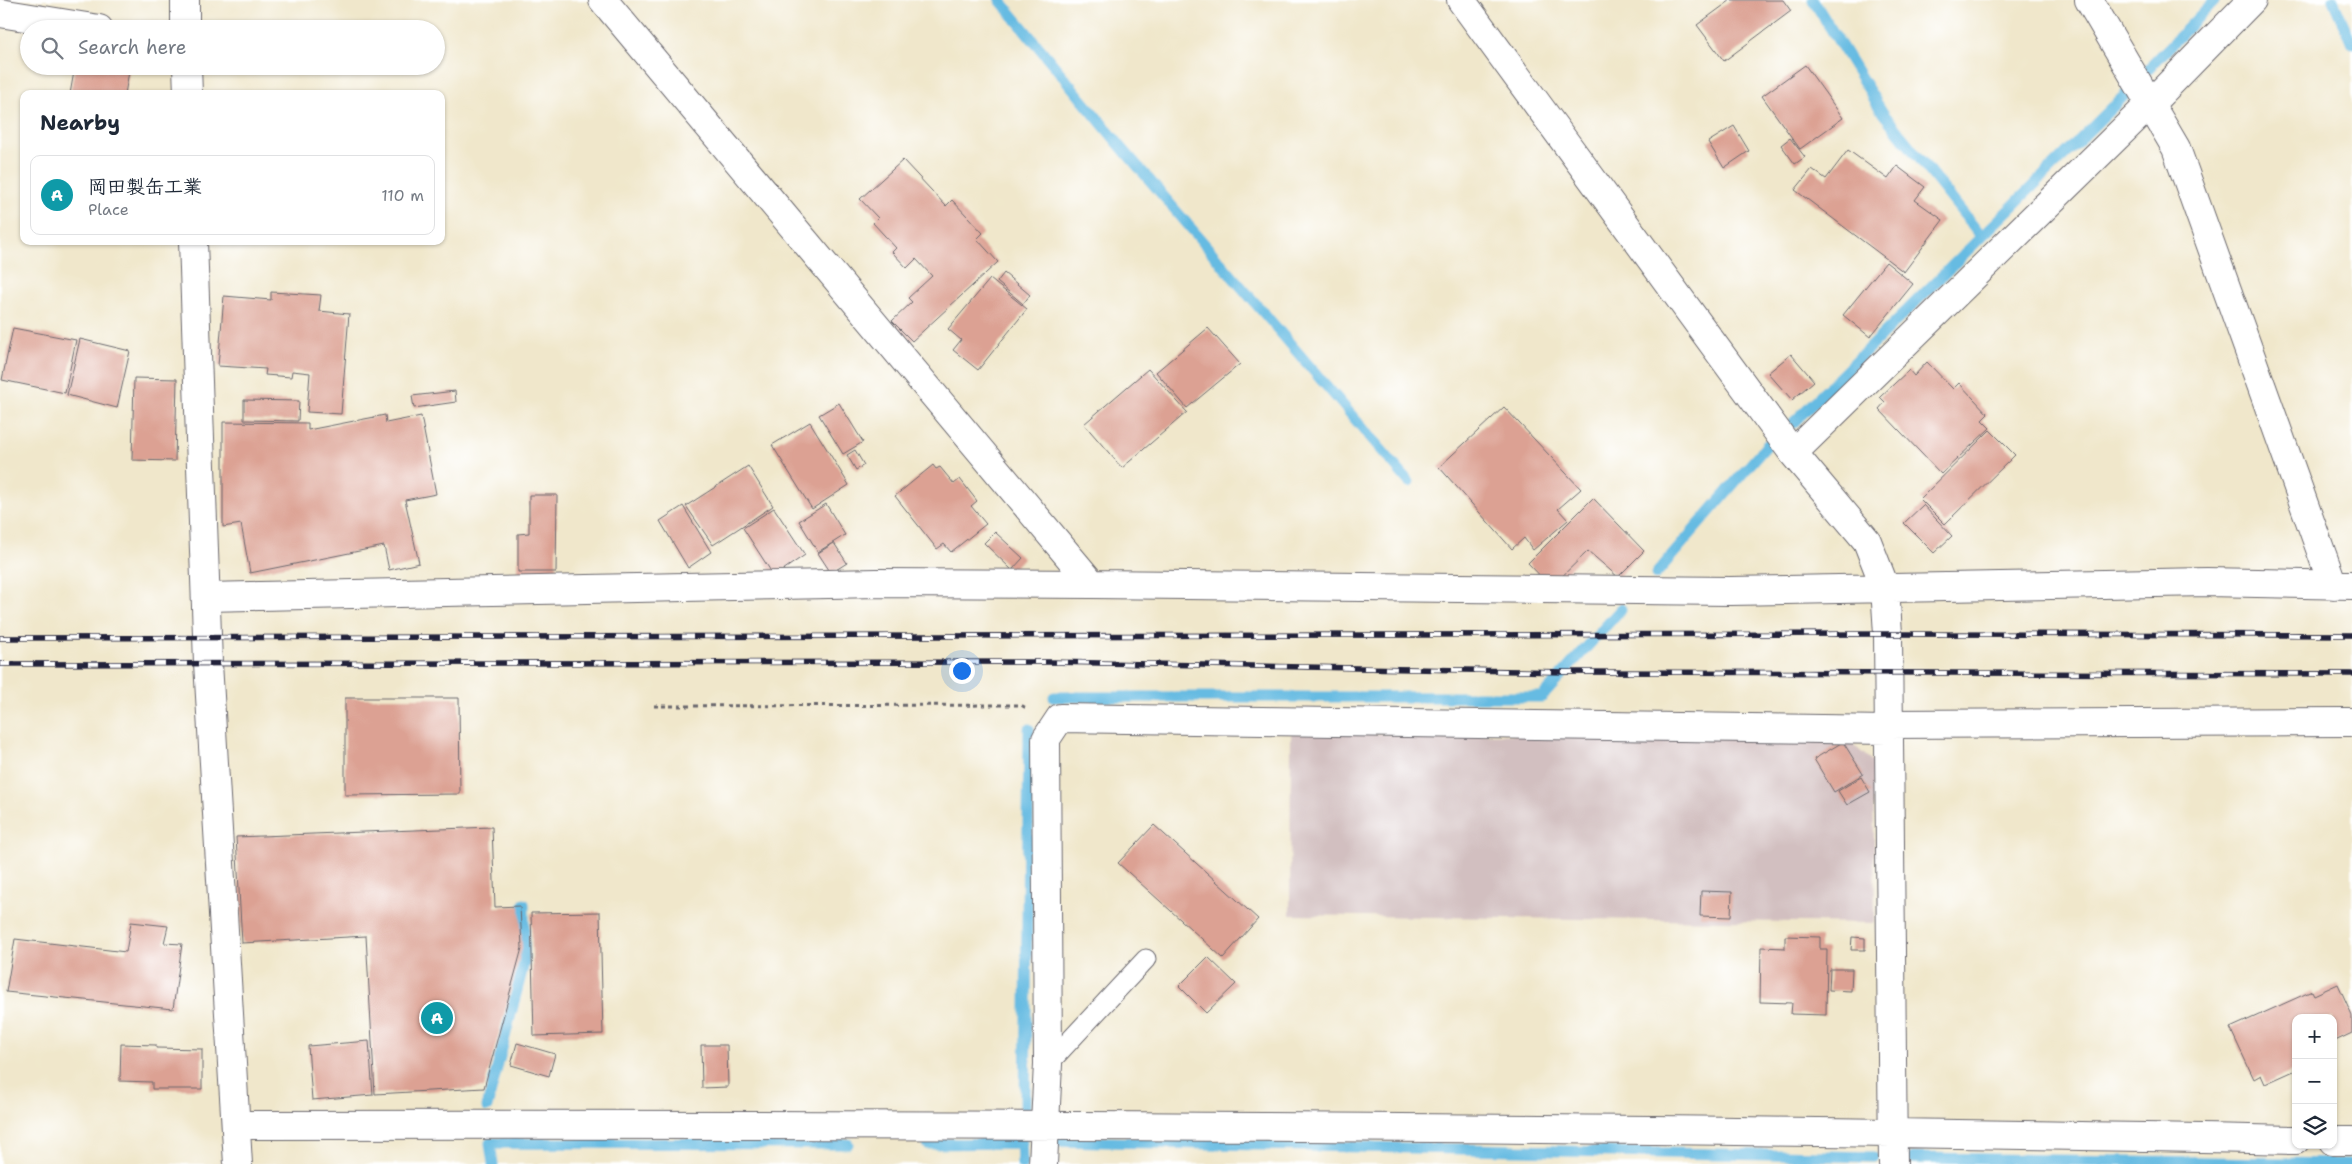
<!DOCTYPE html>
<meta charset="utf-8">
<style>
body{margin:0;font-family:"Shantell Sans","Klee One",sans-serif;background:#f6f6f7;color:#1f2937}
.controls{position:absolute;right:15px;bottom:15px;display:grid;overflow:hidden;border-radius:10px;box-shadow:0 1px 4px #0004}
.controls button{width:45px;height:45px;display:grid;place-items:center;padding:0;border:0;border-bottom:1px solid #e0e1e3;background:#fff;color:#1f2937;font:25px sans-serif}
.you{position:absolute;left:961px;top:670px;width:18px;height:18px;margin:-12px;border:4px solid #fff;border-radius:50%;background:#1a73e8;box-shadow:0 0 0 8px #1a73e833}
.badge{display:grid;place-items:center;width:32px;height:32px;border-radius:50%;background:#c8321e;color:#fff;font-size:16px;font-weight:700}
.pin{position:absolute;translate:-50% -50%;border:2px solid #fff;box-shadow:0 1px 5px #0006}
.list{margin:0;padding:0;list-style:none}
h2{display:flex;justify-content:space-between;align-items:center;height:65px;margin:0;padding:0 20px;font-size:21px}
h2 small{font-size:16px;font-weight:400;color:#747a83}
.list li{display:grid;grid-template-columns:32px 1fr auto;gap:15px;align-items:center;box-sizing:border-box;height:80px;margin:0 10px 10px;padding:0 10px;border:1px solid #e0e1e3;border-radius:10px}
.list b{display:block;font-size:19px;white-space:nowrap}
.list p{margin:0;font-size:16px;white-space:nowrap;color:#747a83}
.list em{font-size:16px;font-style:normal;color:#747a83}
.icon{flex:none;width:28px;height:28px;fill:none;stroke:currentColor;stroke-width:2;stroke-linecap:round;stroke-linejoin:round}
.map{position:relative;flex:none;width:2352px;height:1164px;overflow:hidden}
.search{position:absolute;background:#fff;box-shadow:0 1px 4px #0004;left:20px;top:20px;width:425px;height:55px;display:flex;align-items:center;gap:12px;box-sizing:border-box;padding:0 18px;border-radius:28px;color:#747a83;font-size:19px}
.panel{position:absolute;background:#fff;box-shadow:0 1px 4px #0004;left:20px;top:90px;width:425px;height:155px;border-radius:10px}
.map>svg:first-child{display:block}
</style>
<div class="map">
<svg width="2352" height="1164" viewBox="0 0 2352 1164">
<rect width="100%" height="100%" fill="#fff"/>
<filter id="ink" filterUnits="userSpaceOnUse"><feTurbulence type="fractalNoise" baseFrequency=".02" numOctaves="2"/><feDisplacementMap in="SourceGraphic" scale="10" xChannelSelector="R" yChannelSelector="G"/><feConvolveMatrix kernelMatrix="1 2 1 2 8 2 1 2 1" color-interpolation-filters="sRGB"/></filter>
<filter id="wash" filterUnits="userSpaceOnUse"><feTurbulence type="fractalNoise" baseFrequency=".0096" numOctaves="4" result="noise"/><feDisplacementMap in="SourceGraphic" scale="20" xChannelSelector="R" yChannelSelector="G"/><feGaussianBlur stdDeviation="1.12" result="paint"/><feColorMatrix in="noise" values="0 0 0 0 0 0 0 0 0 0 0 0 0 0 0 0 0 1.4 0 .05"/><feComposite in="paint" operator="in"/></filter>
<g filter="url(#wash)">
<rect width="100%" height="100%" fill="#f0e7cb"/>
<!-- industrial -->
<path fill="#d2bfc0" d="M1291,733L1844,737L1873,762L1875,923L1290,915Z"/>
<g fill="none" stroke-linecap="round" stroke-linejoin="round">
<!-- stream -->
<path stroke="#66bbe2" stroke-width="11" d="M1000,0L1122,148L1409,482
M1813,0L1883,113L1982,237
M2333,0L2352,44
M2149,68L2215,0
M1793,423L2127,93
M1656,574L1768,444
M1054,697H1542L1621,609
M487,1107L524,963V904
M1025,1109L1029,729
M1021,1137L1022,1164
M1054,1141L1874,1157
M928,1144L1022,1143
M1913,1158L2349,1164
M493,1164L490,1143L848,1144"/>
</g>
<g id="blocks">
<!-- building -->
<path fill="#dca193" d="M1731,0H1783L1791,11L1724,61L1697,25Z
M1805,65L1843,118L1800,149L1762,96Z
M75,66H130L125,94H70Z
M1734,126L1749,151L1724,168L1708,142Z
M1790,138L1805,157L1795,164L1781,145Z
M1848,150L1888,179L1897,166L1925,187L1915,200L1943,220L1904,272L1795,190L1812,169L1826,179Z
M903,160L946,206L952,200L983,233L977,239L998,262L912,341L892,321L912,302L908,298L932,276L916,259L907,268L892,252L896,248L873,223L878,218L860,199Z
M1886,262L1913,284L1870,337L1843,315Z
M1004,273L1030,295L1023,304L997,282Z
M990,279L1027,309L978,370L953,350L961,340L948,329Z
M271,292L321,295L319,311L349,314L341,414L307,412L310,373L292,371L291,377L265,375L266,369L218,366L224,296L271,300Z
M13,328L76,340L65,393L2,380Z
M1208,328L1240,364L1187,408L1156,372Z
M80,339L130,351L117,408L67,395Z
M1791,354L1814,381L1792,400L1768,373Z
M1927,362L1953,389L1959,383L1988,414L1982,420L1990,428L1941,474L1879,409L1885,402L1880,397L1909,370L1914,376Z
M1148,369L1187,412L1122,468L1084,424Z
M134,378L177,379L175,461L132,460Z
M455,391L456,402L414,408L412,396Z
M244,400L299,401L298,421L244,420Z
M839,403L863,442L843,454L819,415Z
M1504,407L1581,489L1558,509L1568,520L1533,550L1524,538L1512,549L1439,467Z
M385,415L386,423L421,416L436,494L405,500L419,563L389,570L384,546L250,573L241,524L223,527V422L308,423V430Z
M810,422L849,485L812,509L772,445Z
M1990,430L2015,455L1945,524L1920,499Z
M855,450L864,465L856,470L847,455Z
M933,465L936,469L940,467L954,484L960,479L977,501L971,506L986,524L951,552L944,544L937,549L895,496Z
M748,466L773,506L713,545L686,506Z
M529,495H557L556,572H518V534L529,533Z
M1593,498L1644,551L1618,577L1588,551L1551,587L1528,563Z
M826,504L845,535L818,552L799,521Z
M1923,505L1952,536L1934,553L1904,523Z
M683,506L711,552L688,568L660,521Z
M774,508L805,555L774,576L743,528Z
M995,532L1023,558L1012,570L984,543Z
M834,543L847,563L831,573L818,553Z
M345,698H459L460,794L345,795Z
M1843,742L1863,774L1834,792L1814,759Z
M1861,777L1870,792L1847,805L1838,791Z
M1154,825L1258,919L1223,958L1118,863Z
M492,827L495,907L520,906L522,948L484,1088L375,1094L366,936L242,943L236,837Z
M1701,891L1732,892L1731,917L1700,916Z
M600,912L603,1034L534,1036L531,913Z
M131,922L168,926L164,943L182,944L173,1009L6,992L15,939L126,952Z
M1785,936L1820,937V949H1827L1826,1015L1791,1014L1792,1003L1760,1002L1761,947L1785,948Z
M1852,937L1865,938V950H1851Z
M1208,957L1236,984L1206,1013L1179,986Z
M1830,969H1852L1851,991L1829,990Z
M2338,984L2352,1015V1033L2333,1042V1018H2296V1070L2265,1084L2261,1075L2254,1079L2230,1028L2312,991L2314,995Z
M369,1041L373,1095L312,1100L308,1046Z
M517,1043L555,1054L549,1076L511,1065Z
M121,1044L156,1045V1048L202,1049V1089H152V1082L120,1081Z
M701,1045H727L728,1087L702,1088Z"/>
</g>
</g>
<g filter="url(#ink)">
<use href="#blocks" fill-opacity="0" stroke="#6a676d" stroke-width="1"/>
<g fill="none" stroke-linecap="round" stroke-linejoin="round">
<!-- service casing -->
<g stroke="#6a676d" stroke-width="21">
<path id="service" d="M1048,1064L1146,959"/>
</g>
<!-- minor casing -->
<g stroke="#6a676d" stroke-width="30">
<path id="minor" d="M185,0V29
M603,0L1092,584
M1461,0L1793,453L1867,541L1885,587L1888,634L1893,1164
M2089,0L2176,148L2333,585
M0,13L99,29
M187,66L188,94
M193,241L208,663L238,1164
M1793,453L2151,103L2252,0
M207,597L877,583L1092,584L1730,591L2207,582L2352,585
M1887,724L2352,722
M236,1125C923,1124 1609,1126 2296,1140
M2333,1141H2352
M1043,1164L1048,1064L1046,739L1060,718L1887,730"/>
</g>
<!-- path -->
<path stroke="#6a676d" stroke-width="3" stroke-dasharray="4 4" stroke-linecap="butt" d="M654,706L1021,705L1026,708"/>
<!-- service -->
<use href="#service" stroke="#fff" stroke-width="19"/>
<!-- minor -->
<use href="#minor" stroke="#fff" stroke-width="28"/>
<!-- rail casing -->
<g stroke="#22223b" stroke-width="5.5">
<path id="rail" d="M0,638L1888,634L2352,635
M0,664L1048,662L1565,672L2352,674"/>
</g>
<!-- rail -->
<use href="#rail" stroke="#fff" stroke-width="4" stroke-dasharray="11" stroke-linecap="butt"/>
</g>
</g>
</svg>
<div class="controls">
<button>+</button>
<button>−</button>
<button><svg class="icon" aria-label="layers" viewBox="0 0 24 24"><path d="M12 4l9 5-9 5-9-5zM3 14l9 5 9-5"/></svg></button>
</div>
<div class="you"></div>
<div class="pin badge" style="left:437px;top:1018px;background:#0f9aa8">A</div>
<div class="search"><svg class="icon" aria-label="search" viewBox="0 0 24 24"><circle cx="10" cy="10" r="6"/><path d="M15 15l6 6"/></svg>Search here</div>
<section class="panel">
<h2>Nearby<small></small></h2>
<ul class="list">
<li><span class="badge" style="background:#0f9aa8">A</span><div><b>岡田製缶工業</b><p>Place</p></div><em>110 m</em></li>
</ul>
</section>
</div>
